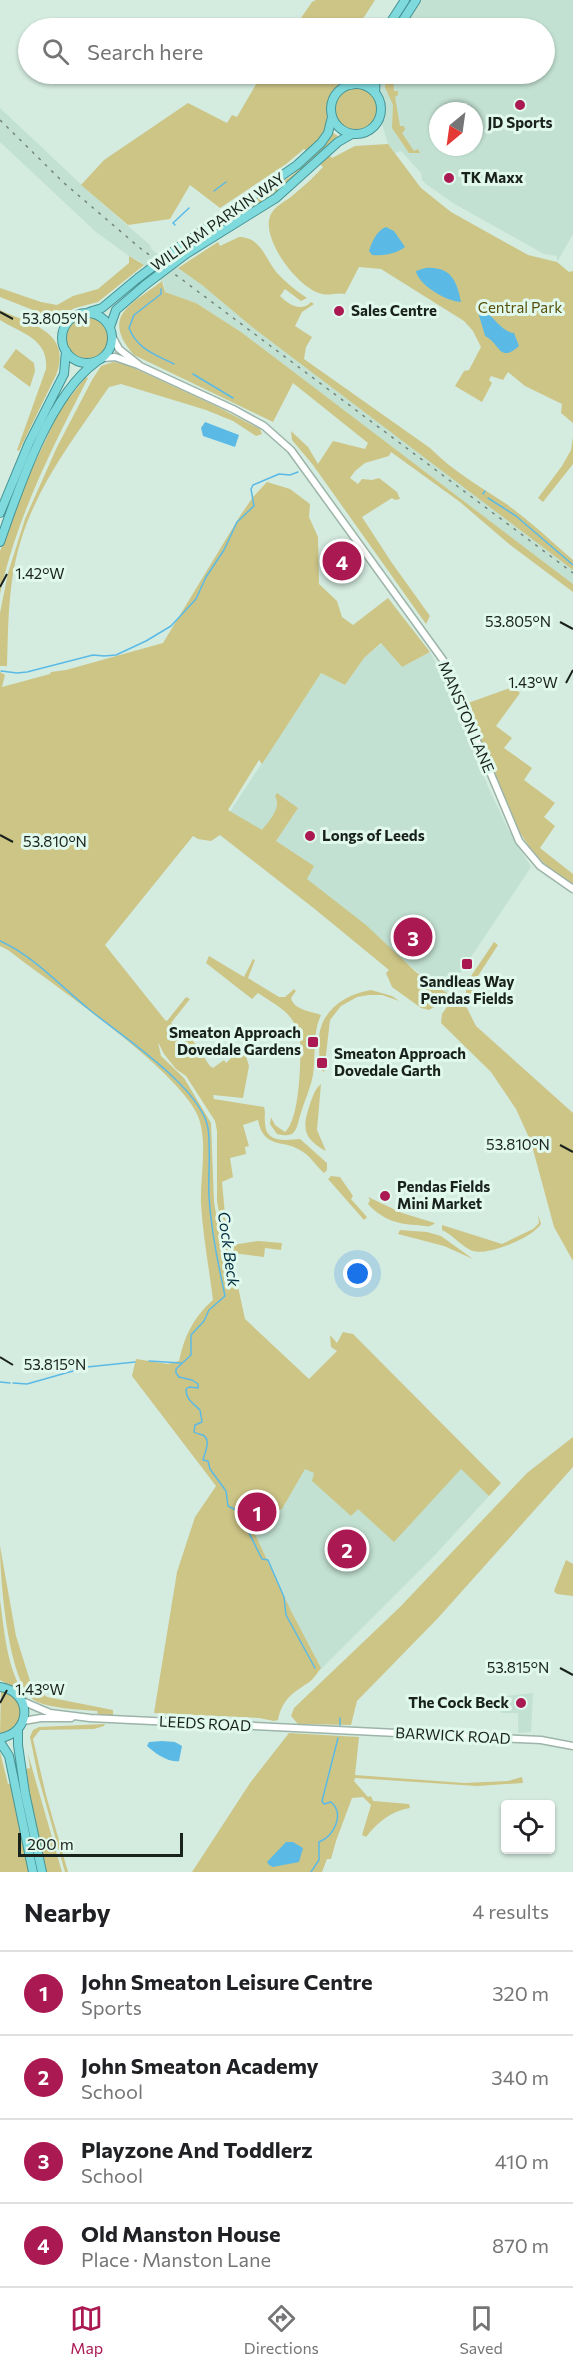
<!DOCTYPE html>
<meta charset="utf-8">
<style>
body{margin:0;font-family:Commissioner,sans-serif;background:#f6f6f6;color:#202124}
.controls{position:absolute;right:18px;bottom:18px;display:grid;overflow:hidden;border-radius:6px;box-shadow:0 2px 4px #0004}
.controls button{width:54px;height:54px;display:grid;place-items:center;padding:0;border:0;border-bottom:2px solid #e0e0e0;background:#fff;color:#202124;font:30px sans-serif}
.compass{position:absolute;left:429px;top:102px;width:54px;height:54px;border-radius:50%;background:#fff;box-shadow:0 2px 4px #0004;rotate:209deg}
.scale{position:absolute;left:18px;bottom:15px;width:165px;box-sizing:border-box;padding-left:6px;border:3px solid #1a221e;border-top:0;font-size:16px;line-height:21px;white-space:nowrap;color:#1a221e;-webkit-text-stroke:4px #e1f8ed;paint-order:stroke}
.you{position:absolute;left:358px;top:1274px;width:21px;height:21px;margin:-15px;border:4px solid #fff;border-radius:50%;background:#1a73e8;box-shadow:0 0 0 9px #1a73e833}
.badge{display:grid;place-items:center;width:39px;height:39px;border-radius:50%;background:#aa1952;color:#fff;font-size:20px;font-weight:700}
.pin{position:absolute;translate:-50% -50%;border:3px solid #fff;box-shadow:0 2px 6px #0006}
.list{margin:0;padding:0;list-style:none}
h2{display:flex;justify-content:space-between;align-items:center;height:78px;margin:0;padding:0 24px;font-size:26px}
h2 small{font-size:20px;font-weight:400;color:#757577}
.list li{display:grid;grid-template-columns:39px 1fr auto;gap:18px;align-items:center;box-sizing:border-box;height:84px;padding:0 24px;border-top:2px solid #e0e0e0}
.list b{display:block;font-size:22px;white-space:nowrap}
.list p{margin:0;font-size:20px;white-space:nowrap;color:#757577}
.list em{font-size:20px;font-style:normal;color:#757577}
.icon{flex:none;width:33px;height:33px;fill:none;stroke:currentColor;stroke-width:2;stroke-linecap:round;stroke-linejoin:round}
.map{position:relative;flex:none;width:573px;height:1872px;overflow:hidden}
.search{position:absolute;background:#fff;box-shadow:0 2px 4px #0004;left:18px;right:18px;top:18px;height:66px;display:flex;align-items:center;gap:15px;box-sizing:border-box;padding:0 21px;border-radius:33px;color:#757577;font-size:22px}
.sheet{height:414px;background:#fff}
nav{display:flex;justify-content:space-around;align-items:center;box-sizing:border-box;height:84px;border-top:2px solid #e0e0e0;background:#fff;font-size:16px;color:#757577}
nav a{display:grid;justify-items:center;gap:3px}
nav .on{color:#aa1952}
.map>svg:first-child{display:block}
</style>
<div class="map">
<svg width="573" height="1872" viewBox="0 0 573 1872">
<rect width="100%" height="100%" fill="#d4ebe0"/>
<!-- built -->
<path fill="#c2e1d2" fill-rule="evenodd" d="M416,0H573V234L557,262V256L544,254L453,203L426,184L422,180L421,173L401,151L395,153L388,144L380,117L379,100L375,93L376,74H544V28H398ZM438,111H474V147H438Z
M0,108L89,192L150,245L152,250L202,285L252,327L573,569V584L241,332L196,303L165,292L164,283L139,261L129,256L96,232L0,142Z
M382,643L402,667L430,652L441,672L489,789L508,829L531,867L447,993L220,827L321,673L345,685L364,658Z
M386,1420L405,1438L439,1447L489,1496L434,1556L317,1673L247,1517L282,1509L305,1468Z
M533,1693L531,1732L518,1733V1713H501L497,1697Z"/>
<!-- green -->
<path fill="#cdc586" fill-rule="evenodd" d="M316,0H375L357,28H294L312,2Z
M262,74H357C350,80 339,84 334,92C322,108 333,123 317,143L322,148L333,133L338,136L324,150L332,158L355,146L388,144L421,188L451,212L528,255L557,262L569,272L573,271V423L561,413L562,404L525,386L508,372L503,380L491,376L489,380L492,383L482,402L455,386L464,371L469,370L481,347L473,331L464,321L381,269L359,267L345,294C337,292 329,296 322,294C298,289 259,237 271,214C275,206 286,201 292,196C303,187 314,177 323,167L315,159L286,185L252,209L250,203L251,200L290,177L311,159L313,157L304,149L286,164L220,208L190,185L170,219L128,225L81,185L104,160L188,103L227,123L232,115L237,117Z
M387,74H398L397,77L393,76L394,91H398V95L395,97L400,126H404L405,130L402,133L414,151L418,149L420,153H409L392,128L393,105L385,87Z
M335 109a21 21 0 1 1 42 0a21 21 0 1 1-42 0Z
M239,237C262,237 265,260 278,274C286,282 296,291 307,298L301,301L285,289L280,296C288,304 301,313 311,302L314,304L302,312L295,326L312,337L306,347L304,359L430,448C453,471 479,486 505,503C529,520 551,541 573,560V570L252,327L202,285L178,268L218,242L220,246Z
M129,256L144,265L98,302L75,308L57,317L43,314L0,297V288L41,302L57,305L73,296L98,289L129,263Z
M162,281L165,292L196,303L241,332L573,584V592L509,544L460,502L391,452L389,456L365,463L355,471L350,478L358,484L362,479L372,480L379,478L397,492L400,499L395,500L392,498L362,517L392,563L430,616L426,624L313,465L292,440L291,431L308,447L318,464L333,441L365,449L368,443L293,383L273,422L134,355C100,316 131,305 162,281Z
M0,310C29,324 73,331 56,375L19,451L17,450L46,369C49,339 21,333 0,320Z
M66 338a21 21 0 1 1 42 0a21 21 0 1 1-42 0Z
M16,349L34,363L35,371L30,387L3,367Z
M113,362L123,363L214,405L260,429L262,434L256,436L233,421L206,410L121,384L109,387C68,447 25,500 13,574C8,604 8,635 7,666H0V613L8,573L25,519L57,447L92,380L101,366Z
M86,377L88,378C52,448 17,516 0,594V551L31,471L62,405L67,396L70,397Z
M573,437V464L543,502L538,498L562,466L571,450Z
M267,482L290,489L310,504L309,517L318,537L319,584L337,601L342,617L353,625L388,598L430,652L402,667L381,643L364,658L345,685L321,673L262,764L259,760L228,810L262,830C269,821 282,808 275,796L277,793L298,808L276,841L314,866L307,879L366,925L416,972L447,993L439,1004L429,1010L421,1008L392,987L386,973L389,970L316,910L220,835L211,841L198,839L193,836L105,945L165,1020L167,1021L186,997L190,999L171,1023L191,1038L210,1066L213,1068L224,1060L226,1063L246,1043L255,1050L246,1056L249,1066L243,1098L213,1095L214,1099L264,1107C266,1112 264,1117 265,1122C265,1144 286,1140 300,1139L327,1163V1170L324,1173C317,1167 311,1157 303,1152C285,1138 264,1151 258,1120L243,1125L249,1146L245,1147L246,1154L230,1158L233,1177L222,1182L227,1236L245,1319L309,1379L337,1351L331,1347L330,1335L337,1343L343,1332L353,1334L501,1483L489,1496L461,1469L394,1542L358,1509L351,1516L312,1481L314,1473L305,1469L282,1509L247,1517L291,1611L321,1668C317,1673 314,1679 308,1683C292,1693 282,1700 278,1720L274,1721L259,1718L154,1713L177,1572L195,1517L216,1486L132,1376L136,1359L168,1364L179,1361C184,1337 194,1316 213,1300C209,1268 203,1236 201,1204C200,1178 207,1148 200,1122C189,1076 50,983 8,950L0,946V672L5,675L2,687L50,674L51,672L66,670L163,643L240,516L253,497ZM158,1042L164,1054L176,1069L186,1076L215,1121L217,1131V1201L232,1287L229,1290L214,1202L211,1123L184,1078L161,1056Z
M513,687L520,693L496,726L512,738L504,748L532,768L524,780L555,803L544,817L555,826L540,848L573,874V885C560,876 547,868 537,856C506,822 482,747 468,703Z
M494,942L498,945L476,979L473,989L482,997L477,1003H472L466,995V989L463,988Z
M209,956L244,977L253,959L255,960L248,978L279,997H285L294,989L296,991L291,998C294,1010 310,1011 321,1015C312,1034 316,1055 313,1075C310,1090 304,1102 300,1116C298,1122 298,1127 294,1132C291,1137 281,1135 277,1134L270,1124L271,1117L275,1125L285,1132C300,1119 301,1060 300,1040L295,1041L294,1037L299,1035C293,1012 277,1006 258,993L252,999L206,963Z
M371,990L392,996L399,1001L382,995H369L357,997L341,1006L330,1020L324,1072L319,1068C320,1059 319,1049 319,1039C320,1011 345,994 371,990Z
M457,1000L467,1008L476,1026L573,1113V1261L554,1227L531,1142L516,1109L491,1072L441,1023L442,1014L451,1001Z
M321,1084L317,1130L326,1151C300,1137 303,1125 311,1101C314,1094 315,1089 321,1084Z
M331,1176L340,1177L353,1196L351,1199L367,1217L364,1220L328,1179Z
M368,1197L402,1213L435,1223C429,1229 424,1225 416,1225C396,1224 382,1219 368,1204L370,1200Z
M538,1214L541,1224C533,1237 489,1256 473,1251C462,1247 453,1235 442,1230V1225L502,1244L533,1229L539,1223Z
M400,1230L427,1232L441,1236L473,1259L444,1246L398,1234Z
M258,1241L282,1243L281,1250L265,1248L264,1257L233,1253L232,1245Z
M573,1437V1467L438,1618L357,1701L351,1725L298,1724L291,1716L294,1708L400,1607L527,1473Z
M0,1546L16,1636L31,1684L47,1697L113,1710V1716L98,1715L97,1711C82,1710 46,1708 34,1700C8,1682 0,1578 0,1546Z
M566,1560L573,1564V1596L557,1594L554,1591Z
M0,1600C5,1635 7,1676 31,1703L19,1691L0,1680Z
M1,1691C29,1697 26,1727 0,1734Z
M105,1724L104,1726L94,1729L40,1730L33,1739L46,1795L68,1872H65L38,1776L30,1737L33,1730L39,1727Z
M289,1733L359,1737L355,1775L464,1783L508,1781L522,1777L523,1783L477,1786L355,1778L354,1781L368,1797L371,1796L373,1801L409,1804L410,1808C391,1811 378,1822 366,1837L362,1835L371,1805L363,1797L352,1798L336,1841L331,1859H327L322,1872H192L250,1783Z
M0,1752L8,1784H11L29,1872H0Z
M28,1754L62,1872H46L35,1827L26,1769L30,1768Z"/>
<!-- water -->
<path fill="#5bbae5" d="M386,227L394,231L405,247C396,254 383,256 372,255L369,251C372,242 376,231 386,227Z
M425,268C451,266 457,281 461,302C448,302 418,285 416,271Z
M476,305C491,311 499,331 514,333L519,346C499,364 500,343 485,336Z
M205,422L239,435L235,447L203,436L201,428Z
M162,1741L175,1742L182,1746L179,1761C168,1763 155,1753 147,1746L149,1742Z
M286,1842H293L303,1848L299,1862L273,1867L269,1865L267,1862Z"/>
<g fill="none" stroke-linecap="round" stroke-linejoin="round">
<!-- stream -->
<path stroke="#5bbae5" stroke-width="1.5" d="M214,191L226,182
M175,225L173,223L189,208
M161,289V294L134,315L129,328C137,349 156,355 174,364
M193,374L233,398
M483,494L485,491
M488,498L516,516L573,565
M1,671L17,673L27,672L93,655L104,656L116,655L146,641L171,626L196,599L206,577L224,550L237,522L254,506L251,489L253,485L279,474L290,475L298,472
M0,941C34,956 61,987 90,1010C121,1036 201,1087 208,1128C211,1149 208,1175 209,1196C211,1230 218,1263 225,1296L209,1310L204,1321L191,1335V1355L176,1369V1373L179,1377L192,1380L198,1384V1388L189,1387L186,1389C186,1400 193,1403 200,1410L202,1422L195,1425L194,1432C197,1434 200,1434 203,1435C212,1440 204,1454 203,1460L208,1461L210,1469L226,1491L228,1506L238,1511L262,1559L268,1560L284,1597L286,1615L315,1668
M149,1361L181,1363
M0,1382L10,1383
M13,1383L27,1384L87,1367L135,1362
M340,1728V1718
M311,1872L319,1860V1842C334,1836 345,1814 331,1802L324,1804L322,1801L338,1738"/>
<!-- tertiary casing -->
<g stroke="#9db4a9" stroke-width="9">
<path id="tertiary" d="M113,338L119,349L138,364
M103,358L115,357L138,365L233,409L264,426L291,450L443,660L519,841L540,866L573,889
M22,1701L50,1713L90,1718L541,1740L573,1746
M23,1721L41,1718H71"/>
</g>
<!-- trunk casing -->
<g stroke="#469394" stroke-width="10">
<path id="trunk" d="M387,28L405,0
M398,28L416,0
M331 109a25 25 0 1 1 50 0a25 25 0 1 1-50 0Z
M351,85L361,74
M375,93L376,74
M179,247L297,165L321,143L328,133L332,117
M186,254L276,198L338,142L352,134
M89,312L102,308L138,278
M62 338a25 25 0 1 1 50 0a25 25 0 1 1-50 0Z
M110,327L116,310L145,285
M0,513L29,443L64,374L66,351
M0,542C19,488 49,396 96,362
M0,1687C33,1692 32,1733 0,1738
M18,1730V1745L25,1793L42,1872
M0,1742L9,1756L33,1872"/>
</g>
<!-- tertiary -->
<use href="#tertiary" stroke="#fff" stroke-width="6"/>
<!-- trunk -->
<use href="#trunk" stroke="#7edadc" stroke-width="8"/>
<!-- rail -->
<path stroke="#75857d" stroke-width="1.5" stroke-dasharray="3 6" stroke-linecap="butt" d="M0,120L64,183L140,248L573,573"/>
<!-- trunk-bridge casing -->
<g stroke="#469394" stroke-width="10" stroke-linecap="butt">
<path id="trunk-bridge" d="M138,278L179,247
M145,285L186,254"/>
</g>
<!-- trunk-bridge -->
<use href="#trunk-bridge" stroke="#7edadc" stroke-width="8"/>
</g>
<!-- ticks -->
<path fill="none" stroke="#1a221e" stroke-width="2" d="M0,312L13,319M0,587L7,574M560,622L573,629M566,683L573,670M0,835L13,842M560,1145L573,1152M0,1357L13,1365M560,1668L573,1675M0,1703L7,1690"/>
<!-- markers -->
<g fill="#aa1952" stroke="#e1f8ed" stroke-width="2">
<circle cx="520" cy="105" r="6"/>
<circle cx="449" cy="178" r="6"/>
<circle cx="339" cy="311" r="6"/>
<circle cx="310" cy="836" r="6"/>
<rect x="461" y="958" width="12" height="12" rx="3"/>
<rect x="307" y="1036" width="12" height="12" rx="3"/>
<rect x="316" y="1057" width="12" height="12" rx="3"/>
<circle cx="385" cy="1196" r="6"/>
<circle cx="521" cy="1703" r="6"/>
</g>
<g text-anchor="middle" stroke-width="6" stroke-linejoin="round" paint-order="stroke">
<!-- poi labels -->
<g font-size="15" font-weight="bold" fill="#1a221e" stroke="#e1f8ed" text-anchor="start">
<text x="520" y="128" text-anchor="middle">JD Sports</text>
<text x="461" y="183">TK Maxx</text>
<text x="351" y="316">Sales Centre</text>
<text x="322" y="841">Longs of Leeds</text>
<text x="467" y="987" text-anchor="middle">Sandleas Way<tspan x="467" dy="17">Pendas Fields</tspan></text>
<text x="301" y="1038" text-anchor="end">Smeaton Approach<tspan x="301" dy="17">Dovedale Gardens</tspan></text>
<text x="334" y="1059">Smeaton Approach<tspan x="334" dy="17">Dovedale Garth</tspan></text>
<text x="397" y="1192">Pendas Fields<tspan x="397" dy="17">Mini Market</tspan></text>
<text x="509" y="1708" text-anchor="end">The Cock Beck</text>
</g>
<!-- street labels -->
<g font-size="15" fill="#1a221e" stroke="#e1f8ed">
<text transform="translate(218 222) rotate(-35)" y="5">WILLIAM PARKIN WAY</text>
<text transform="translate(466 717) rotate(67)" y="5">MANSTON LANE</text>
<text transform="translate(205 1724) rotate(3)" y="5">LEEDS ROAD</text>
<text transform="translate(453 1736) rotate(3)" y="5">BARWICK ROAD</text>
</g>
<!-- park labels -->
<g font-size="15" fill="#584f0b" stroke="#e1f8ed">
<text x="520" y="313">Central Park</text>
</g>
<!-- water labels -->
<g font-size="16" font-style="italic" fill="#012e40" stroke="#e1f8ed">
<text transform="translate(229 1249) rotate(82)" y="6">Cock Beck</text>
</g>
</g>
<g font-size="15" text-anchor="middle" fill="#1a221e" stroke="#e1f8ed" stroke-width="6" stroke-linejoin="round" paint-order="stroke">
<text x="55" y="324">53.805°N</text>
<text x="40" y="579">1.42°W</text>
<text x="518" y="627">53.805°N</text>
<text x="533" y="688">1.43°W</text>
<text x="55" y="847">53.810°N</text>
<text x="518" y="1150">53.810°N</text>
<text x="55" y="1370">53.815°N</text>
<text x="518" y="1673">53.815°N</text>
<text x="40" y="1695">1.43°W</text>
</g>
</svg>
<div class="controls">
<button><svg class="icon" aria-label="locate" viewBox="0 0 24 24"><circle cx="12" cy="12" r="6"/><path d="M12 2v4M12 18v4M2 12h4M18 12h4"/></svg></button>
</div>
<svg class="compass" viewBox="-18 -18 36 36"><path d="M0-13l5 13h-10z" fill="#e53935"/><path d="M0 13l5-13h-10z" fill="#757577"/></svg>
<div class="scale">200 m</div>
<div class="you"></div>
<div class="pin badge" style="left:257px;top:1512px">1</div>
<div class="pin badge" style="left:347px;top:1549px">2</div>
<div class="pin badge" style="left:413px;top:937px">3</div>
<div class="pin badge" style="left:342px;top:561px">4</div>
<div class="search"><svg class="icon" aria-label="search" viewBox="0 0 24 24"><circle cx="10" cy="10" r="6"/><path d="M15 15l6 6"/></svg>Search here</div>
</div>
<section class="sheet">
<h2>Nearby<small>4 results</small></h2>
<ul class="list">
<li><span class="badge">1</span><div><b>John Smeaton Leisure Centre</b><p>Sports</p></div><em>320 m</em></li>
<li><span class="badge">2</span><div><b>John Smeaton Academy</b><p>School</p></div><em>340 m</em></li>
<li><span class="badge">3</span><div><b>Playzone And Toddlerz</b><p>School</p></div><em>410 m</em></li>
<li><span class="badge">4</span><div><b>Old Manston House</b><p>Place · Manston Lane</p></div><em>870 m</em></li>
</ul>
</section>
<nav>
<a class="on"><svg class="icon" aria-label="map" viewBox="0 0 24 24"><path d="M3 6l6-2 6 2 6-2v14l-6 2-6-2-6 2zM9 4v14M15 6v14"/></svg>Map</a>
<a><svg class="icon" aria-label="directions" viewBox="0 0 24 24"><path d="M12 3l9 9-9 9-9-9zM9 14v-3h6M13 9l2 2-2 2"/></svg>Directions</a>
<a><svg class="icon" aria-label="saved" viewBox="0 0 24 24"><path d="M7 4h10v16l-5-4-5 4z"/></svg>Saved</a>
</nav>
